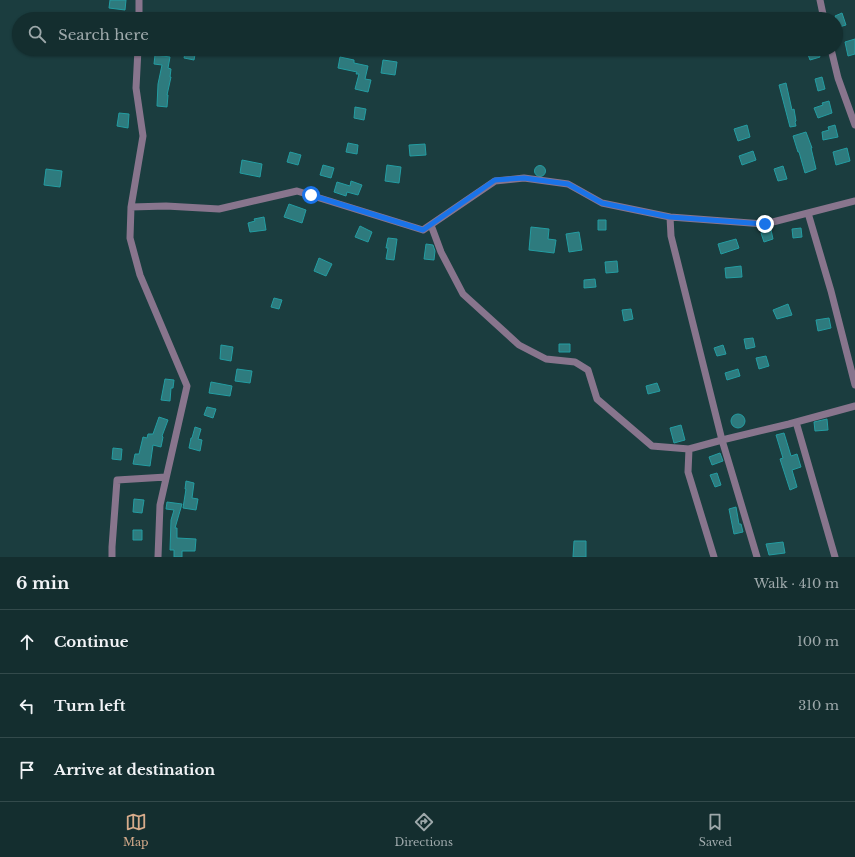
<!DOCTYPE html>
<meta charset="utf-8">
<style>
body{margin:0;font-family:"Libre Baskerville",serif;background:#213a3b;color:#f1f3f6}
.stop{position:absolute;width:12px;height:12px;margin:-9px;border:3px solid #1a73e8;border-radius:50%;background:#fff}
.stop.end{background:#1a73e8;border-color:#fff;box-shadow:0 1px 4px #0008}
.list{margin:0;padding:0;list-style:none}
h2{display:flex;justify-content:space-between;align-items:center;height:52px;margin:0;padding:0 16px;font-size:17px}
h2 small{font-size:13px;font-weight:400;color:#9da8aa}
.list li{display:grid;grid-template-columns:26px 1fr auto;gap:12px;align-items:center;box-sizing:border-box;height:64px;padding:0 16px;border-top:1px solid #334a4b}
.list b{display:block;font-size:15px;white-space:nowrap}
.list em{font-size:13px;font-style:normal;color:#9da8aa}
.icon{flex:none;width:22px;height:22px;fill:none;stroke:currentColor;stroke-width:2;stroke-linecap:round;stroke-linejoin:round}
.map{position:relative;flex:none;width:855px;height:557px;overflow:hidden}
.search{position:absolute;background:#142e2f;box-shadow:0 1px 3px #0004;left:12px;right:12px;top:12px;height:44px;display:flex;align-items:center;gap:10px;box-sizing:border-box;padding:0 14px;border-radius:22px;color:#9da8aa;font-size:15px}
.sheet{height:244px;background:#142e2f}
nav{display:flex;justify-content:space-around;align-items:center;box-sizing:border-box;height:56px;border-top:1px solid #334a4b;background:#142e2f;font-size:11px;color:#9da8aa}
nav a{display:grid;justify-items:center;gap:2px}
nav .on{color:#d6ab8b}
.map>svg:first-child{display:block}
</style>
<div class="map">
<svg width="855" height="557" viewBox="0 0 855 557">
<rect width="100%" height="100%" fill="#1b3d3f"/>
<!-- building -->
<path fill="#2e7b7e" stroke="#239da2" d="M110,0H126L125,10L109,8Z
M842,13L846,25L839,27L835,16Z
M855,39V54L848,56L845,42Z
M186,49H196L194,60L184,58Z
M817,49L820,57L810,60L807,52Z
M155,55L170,57L168,68L171,69L170,77H171L167,95H168L167,107L157,106L158,84L162,65L154,64Z
M340,57L354,60V63L368,66L365,79L371,80L368,92L355,89L359,74H356L357,72L338,68Z
M383,60L397,62L395,75L381,73Z
M822,77L825,89L818,91L815,79Z
M786,83L792,110L794,109L796,121L795,122L796,126L790,127L779,85Z
M829,101L832,113L818,118L814,108L823,105L822,103Z
M355,107L366,109L364,120L354,118Z
M119,113L129,114L128,128L117,126Z
M747,125L750,137L738,141L734,129Z
M835,125L838,137L823,140L822,132L829,130L828,127Z
M806,132L812,148H811L816,169L805,173L799,152H798L793,136Z
M348,143L358,145L357,154L346,152Z
M425,144L426,155L410,156L409,145Z
M847,148L850,161L836,165L833,152Z
M753,151L756,160L742,165L739,156Z
M290,152L301,155L298,165L287,162Z
M242,160L262,164L260,177L240,173Z
M323,165L334,168L331,178L320,175Z
M387,165L401,167L399,183L385,181Z
M534.5 171a5.5 5.5 0 1 1 11 0a5.5 5.5 0 1 1-11 0Z
M783,166L787,179L778,181L774,169Z
M46,169L62,171L60,187L44,185Z
M351,181L362,185L358,195L347,192L346,196L334,192L337,182L350,186Z
M289,204L306,210L302,223L284,217Z
M264,217L266,230L250,232L248,223L255,221L254,219Z
M598,220H606V230H598Z
M360,226L372,232L368,242L355,237Z
M531,227L549,229L548,239L556,240L554,253L529,250Z
M801,228L802,237L793,238L792,229Z
M771,230L773,239L764,242L761,233Z
M579,232L582,250L569,252L566,234Z
M388,238L397,239L394,260L386,259L388,248H386Z
M736,239L739,248L721,254L718,244Z
M426,244L433,245L435,251L434,260L424,259Z
M319,258L332,264L326,276L314,271Z
M617,261L618,272L606,273L605,262Z
M741,266L742,277L726,278L725,268Z
M595,279L596,287L584,288V280Z
M274,298L282,300L279,309L271,307Z
M788,304L792,315L777,319L773,310Z
M631,309L633,319L624,321L622,310Z
M829,318L831,328L818,331L816,320Z
M753,338L755,347L746,349L744,339Z
M559,344H570V352H559Z
M221,345L233,347L231,361L220,359Z
M723,345L726,354L717,356L714,348Z
M766,356L769,366L759,369L756,358Z
M237,369L252,371L250,383L235,381Z
M738,369L740,376L727,380L725,373Z
M165,379L174,380L173,388H171L170,401L161,400Z
M211,382L232,386L230,396L209,393Z
M657,383L660,391L648,394L646,386Z
M207,407L216,409L213,418L204,415Z
M731 421a7 7 0 1 1 14 0a7 7 0 1 1-14 0Z
M159,417L168,420L162,436L163,437L161,447L153,445L150,466L133,464L135,454H139L143,437L147,438L148,434H153Z
M827,419L828,430L815,431L814,422Z
M681,425L685,440L674,443L670,428Z
M195,427L201,429L198,439L202,440L200,451L189,448L191,438H192Z
M784,433L791,456L797,454L801,467L792,470L797,487L790,490L780,459L783,458L776,435Z
M113,448L122,449L121,460L112,459Z
M720,453L723,461L712,465L709,457Z
M717,473L721,485L715,487L710,475Z
M186,481L194,483L192,498L198,499L196,510L183,508L186,489H185Z
M134,499L144,500L142,513L133,512Z
M167,502L182,504L175,528H177V538L196,539L195,551H182V557H174V550H170L171,520L174,510L166,509Z
M736,507L739,524H741L743,532L734,534L729,509Z
M133,530H142V540H133Z
M574,541H586V557H573Z
M783,542L785,553L769,555L766,544Z"/>
<g fill="none" stroke-linecap="round" stroke-linejoin="round">
<!-- minor -->
<path stroke="#88758d" stroke-width="7" d="M820,0L824,19
M139,19V0
M831,49L838,78L855,125
M131,207L143,136L136,88L138,49
M808,213L831,291L855,385
M670,217L765,224L855,201
M431,225L441,252L463,294L519,345L546,359L575,362L588,370L597,399L652,446L689,449
M796,422L835,557
M112,557V547L117,480L166,477
M158,557L160,505L187,386L140,275L130,238L131,207L166,206L219,209L297,191L423,230L495,181L524,178L568,184L602,203L670,217L671,236L722,440L689,449L688,472L714,557
M757,557L722,440L789,424L855,406"/>
</g>
<g fill="none" stroke-linecap="round" stroke-linejoin="round">
<!-- route -->
<path stroke="#1a73e8" stroke-width="5" d="M311,195L423,230L495,180L524,178L568,184L602,203L670,217L765,224"/>
</g>
</svg>
<div class="stop" style="left:311px;top:195px"></div>
<div class="stop end" style="left:765px;top:224px"></div>
<div class="search"><svg class="icon" aria-label="search" viewBox="0 0 24 24"><circle cx="10" cy="10" r="6"/><path d="M15 15l6 6"/></svg>Search here</div>
</div>
<section class="sheet">
<h2>6 min<small>Walk · 410 m</small></h2>
<ul class="list">
<li><svg class="icon" aria-label="ahead" viewBox="0 0 24 24"><path d="M12 20V5M6 11l6-6 6 6"/></svg><div><b>Continue</b></div><em>100 m</em></li>
<li><svg class="icon" aria-label="left" viewBox="0 0 24 24"><path d="M17 20v-9H6M10 6l-5 5 5 5"/></svg><div><b>Turn left</b></div><em>310 m</em></li>
<li><svg class="icon" aria-label="arrive" viewBox="0 0 24 24"><path d="M6 21V4h12l-3 4 3 4H6"/></svg><div><b>Arrive at destination</b></div></li>
</ul>
</section>
<nav>
<a class="on"><svg class="icon" aria-label="map" viewBox="0 0 24 24"><path d="M3 6l6-2 6 2 6-2v14l-6 2-6-2-6 2zM9 4v14M15 6v14"/></svg>Map</a>
<a><svg class="icon" aria-label="directions" viewBox="0 0 24 24"><path d="M12 3l9 9-9 9-9-9zM9 14v-3h6M13 9l2 2-2 2"/></svg>Directions</a>
<a><svg class="icon" aria-label="saved" viewBox="0 0 24 24"><path d="M7 4h10v16l-5-4-5 4z"/></svg>Saved</a>
</nav>
